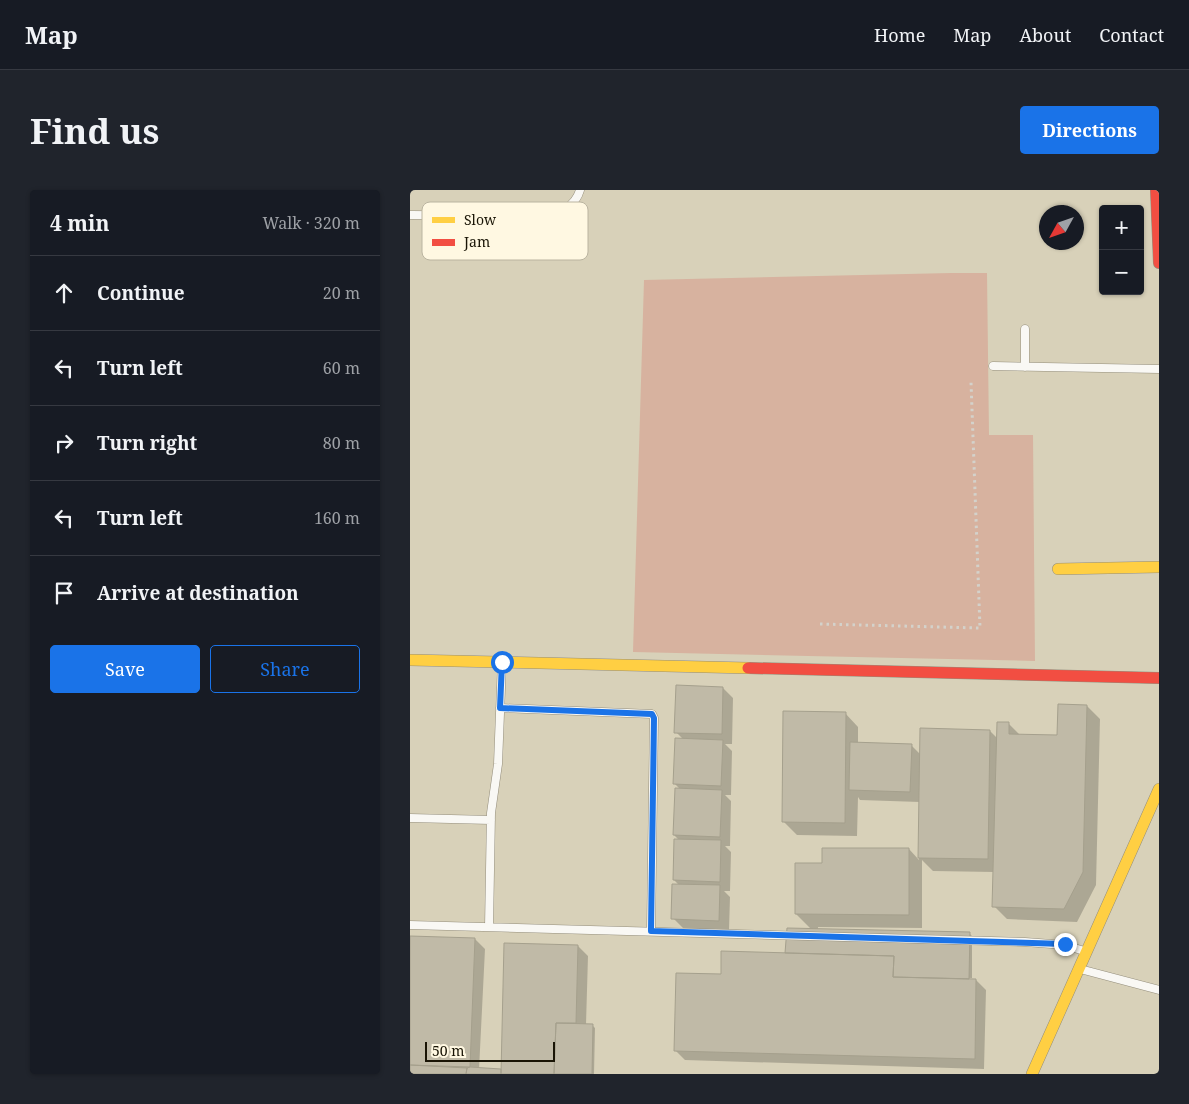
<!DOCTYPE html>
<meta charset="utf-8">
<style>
body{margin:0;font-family:"Noto Serif",serif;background:#20242c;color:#f1f3f6}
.controls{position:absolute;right:15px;top:15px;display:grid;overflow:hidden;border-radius:5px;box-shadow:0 1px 4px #0004}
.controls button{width:45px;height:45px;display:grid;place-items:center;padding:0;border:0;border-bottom:1px solid #363941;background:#171b24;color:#f1f3f6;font:25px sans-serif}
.compass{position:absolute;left:629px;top:15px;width:45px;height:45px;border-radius:50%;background:#171b24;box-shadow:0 1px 4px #0004;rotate:230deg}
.scale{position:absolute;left:15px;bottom:12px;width:130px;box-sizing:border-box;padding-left:5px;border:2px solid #191405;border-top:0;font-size:14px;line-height:18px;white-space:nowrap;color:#191405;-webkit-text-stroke:4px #fff8e2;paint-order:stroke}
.stop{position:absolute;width:15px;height:15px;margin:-11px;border:4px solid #1a73e8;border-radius:50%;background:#fff}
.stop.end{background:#1a73e8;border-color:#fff;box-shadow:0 1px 5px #0008}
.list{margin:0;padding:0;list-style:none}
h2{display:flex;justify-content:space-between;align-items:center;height:65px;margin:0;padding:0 20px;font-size:21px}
h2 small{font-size:16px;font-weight:400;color:#9ea1a6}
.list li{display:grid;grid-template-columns:32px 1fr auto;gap:15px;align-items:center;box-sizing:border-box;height:75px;padding:0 20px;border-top:1px solid #363941}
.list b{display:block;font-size:19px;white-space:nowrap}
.list em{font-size:16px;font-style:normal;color:#9ea1a6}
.actions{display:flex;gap:10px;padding:15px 20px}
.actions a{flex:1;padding:11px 0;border:1px solid #1a73e8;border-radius:5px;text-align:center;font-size:18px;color:#1a73e8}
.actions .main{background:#1a73e8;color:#fff}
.icon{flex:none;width:28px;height:28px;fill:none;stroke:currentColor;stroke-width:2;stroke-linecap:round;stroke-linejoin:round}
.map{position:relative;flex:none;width:749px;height:884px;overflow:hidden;border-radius:5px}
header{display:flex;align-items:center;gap:30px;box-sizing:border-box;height:70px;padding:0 25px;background:#171b24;border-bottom:1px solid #363941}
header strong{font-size:24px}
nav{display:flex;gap:28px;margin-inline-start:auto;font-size:18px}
.intro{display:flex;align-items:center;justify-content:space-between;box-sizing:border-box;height:120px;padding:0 30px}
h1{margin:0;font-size:35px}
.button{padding:12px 22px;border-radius:5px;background:#1a73e8;color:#fff;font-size:18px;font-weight:700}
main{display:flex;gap:30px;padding:0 30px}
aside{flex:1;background:#171b24;border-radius:5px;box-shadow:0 1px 4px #0004}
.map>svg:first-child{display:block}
</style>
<header>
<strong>Map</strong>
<nav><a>Home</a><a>Map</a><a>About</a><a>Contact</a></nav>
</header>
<div class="intro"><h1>Find us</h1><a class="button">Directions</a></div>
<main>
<aside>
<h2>4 min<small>Walk · 320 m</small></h2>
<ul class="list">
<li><svg class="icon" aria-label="ahead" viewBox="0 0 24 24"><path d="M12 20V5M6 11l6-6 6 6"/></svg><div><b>Continue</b></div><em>20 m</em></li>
<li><svg class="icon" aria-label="left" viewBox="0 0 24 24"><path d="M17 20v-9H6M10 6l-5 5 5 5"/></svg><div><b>Turn left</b></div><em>60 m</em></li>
<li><svg class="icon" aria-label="right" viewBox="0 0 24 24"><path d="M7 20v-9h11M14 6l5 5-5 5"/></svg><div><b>Turn right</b></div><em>80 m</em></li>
<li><svg class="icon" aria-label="left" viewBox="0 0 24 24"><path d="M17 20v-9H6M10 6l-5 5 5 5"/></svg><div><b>Turn left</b></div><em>160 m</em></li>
<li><svg class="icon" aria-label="arrive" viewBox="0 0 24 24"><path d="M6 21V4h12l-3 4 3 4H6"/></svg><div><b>Arrive at destination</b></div></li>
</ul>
<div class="actions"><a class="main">Save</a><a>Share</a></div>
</aside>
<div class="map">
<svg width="749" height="884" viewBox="0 0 749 884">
<rect width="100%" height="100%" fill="#d8d1b9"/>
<!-- green -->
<path fill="#d7b29f" d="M541,83H577L579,245H623L625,471L223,462L234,90Z"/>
<!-- shadow -->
<path fill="#0003" d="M313,498L323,508L322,554H315L322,561L321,605H315L321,611L320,656H315L321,662L320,701H314L320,707L319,740L273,738L263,728L269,695L264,690L270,651L264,645L271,600L265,594L273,549L266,542Z
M677,516L690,529L686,695L667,732L597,729L584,716V682L523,681L512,670V738L408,737V740L559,743L562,746V788L493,786L566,790L576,800L574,879L275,870L265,860L312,786L376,765L402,740L386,724L413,675L499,659L509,670L510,612L450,610L448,607L447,646L387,645L374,632L435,523L448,537V554L501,555L511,565L580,541L588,549L598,533L611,546L648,547Z
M0,747L65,749L75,759L69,880H92L168,756L178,766L176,835H182L185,838L184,884H0Z"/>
<!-- building -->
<path fill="#c0baa7" stroke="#a5a08d" d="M266,495L313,497L312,544L264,543Z
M648,514L677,515L673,682L654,719L582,717L587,532H599V544L647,545Z
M373,521L436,522L435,633L372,632Z
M510,538L580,540L578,669L508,668Z
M265,548L313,550L311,596L263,594Z
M440,552L502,554L500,602L439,600Z
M265,598L312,600L310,647L263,645Z
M264,649L311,650L310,692L263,690Z
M412,658H499V725L385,724V673H412Z
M262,694L310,695L309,731L261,729Z
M377,738L560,742L559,789L483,787L484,766L375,763Z
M0,746L65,748L60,877L0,875Z
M94,753L168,755L166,833H146L144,884H91Z
M311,761L484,766L483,787L566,789L565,869L264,861L266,783L311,784Z
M146,833L183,834L182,884H144Z
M0,875L57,878L56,884H0Z
M60,877L91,879V884H56L57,878Z"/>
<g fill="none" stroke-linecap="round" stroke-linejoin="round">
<!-- lane casing -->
<g stroke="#948e7c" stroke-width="9">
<path id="lane" d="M0,25L135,26C150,23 165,17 170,0
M583,176L749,179
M615,177V139
M90,518L242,524L244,528L241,741
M0,628L81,630
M0,735L615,752L655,755L674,761
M79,737L81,623L88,574L92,472
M670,779L749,800"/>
</g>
<!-- slow casing -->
<g stroke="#948e7c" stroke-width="12">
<path id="slow" d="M648,379L749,377
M0,470L338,478
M622,884L749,599"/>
</g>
<!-- jam casing -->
<g stroke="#948e7c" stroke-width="12">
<path id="jam" d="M746,0L749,73
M338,478L749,488"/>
</g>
<!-- path -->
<path stroke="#d4d2cb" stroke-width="3" stroke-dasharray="2.5 4" stroke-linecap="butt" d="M410,434L570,438L561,192"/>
<!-- lane -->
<use href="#lane" stroke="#f9f8f4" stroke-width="8"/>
<!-- slow -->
<use href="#slow" stroke="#ffcf43" stroke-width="11"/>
<!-- jam -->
<use href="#jam" stroke="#f24e42" stroke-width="11"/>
</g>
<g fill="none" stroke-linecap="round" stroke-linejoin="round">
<!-- route -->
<path stroke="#1a73e8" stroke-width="6" d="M92,472L90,518L242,524L244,528L241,741L655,754"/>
</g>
<!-- legend -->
<rect x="12" y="12" width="166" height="58" rx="8" fill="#fff8e2" stroke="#bab4a0" stroke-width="1"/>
<rect x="22" y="27" width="23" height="6" fill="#ffcf43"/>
<rect x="22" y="49" width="23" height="7" fill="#f24e42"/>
<g font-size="14" fill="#191405">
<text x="54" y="35">Slow</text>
<text x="54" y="57">Jam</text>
</g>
</svg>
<div class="controls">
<button>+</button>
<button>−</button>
</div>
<svg class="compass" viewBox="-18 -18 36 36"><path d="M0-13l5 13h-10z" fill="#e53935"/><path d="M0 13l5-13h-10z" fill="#9ea1a6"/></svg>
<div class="scale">50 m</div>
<div class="stop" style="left:92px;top:472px"></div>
<div class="stop end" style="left:655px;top:754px"></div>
</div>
</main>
